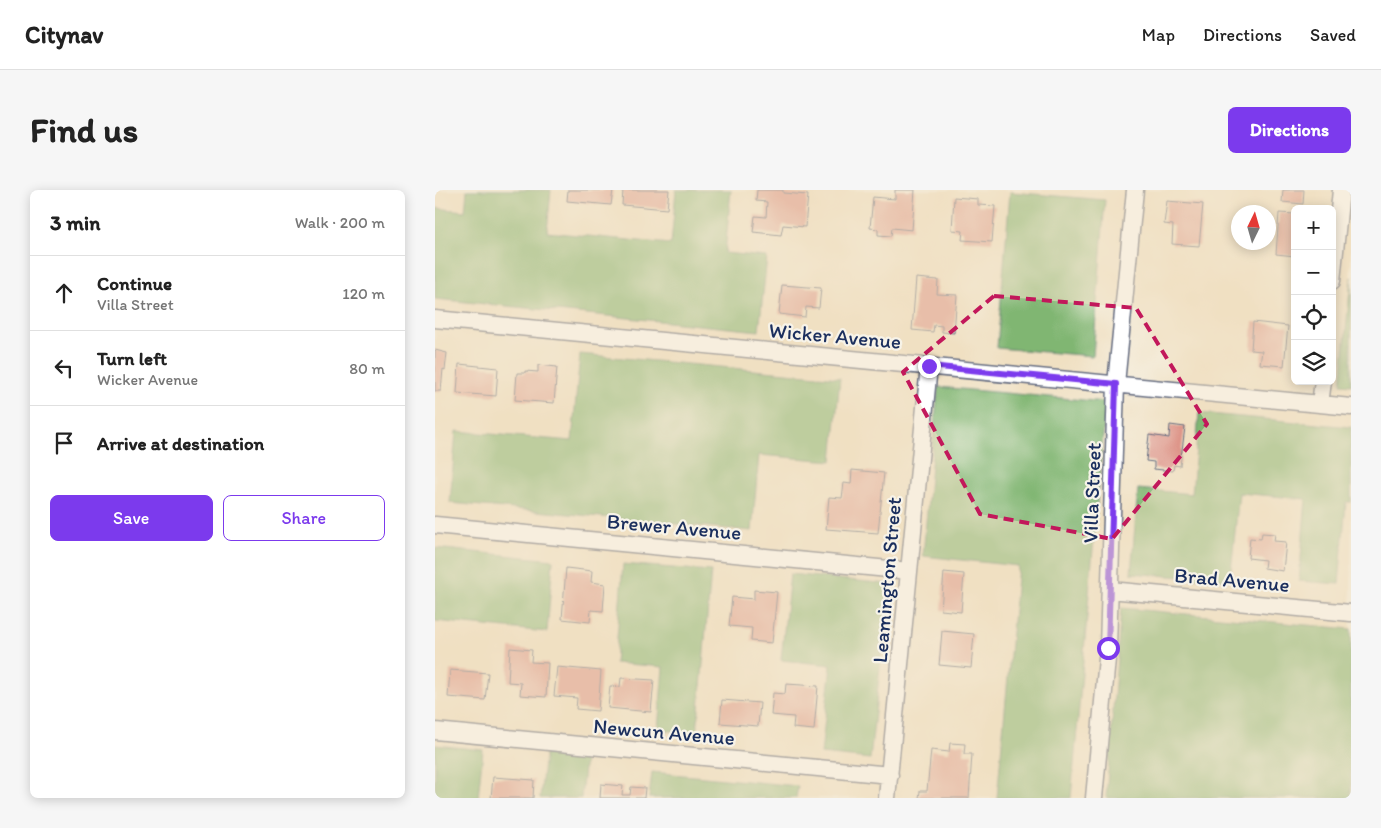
<!DOCTYPE html>
<meta charset="utf-8">
<style>
body{margin:0;font-family:Itim,sans-serif;background:#f6f6f6;color:#222}
.controls{position:absolute;right:15px;top:15px;display:grid;overflow:hidden;border-radius:8px;box-shadow:0 2px 12px #0003}
.controls button{width:45px;height:45px;display:grid;place-items:center;padding:0;border:0;border-bottom:1px solid #e0e0e0;background:#fff;color:#222;font:25px sans-serif}
.compass{position:absolute;left:796px;top:15px;width:45px;height:45px;border-radius:50%;background:#fff;box-shadow:0 2px 12px #0003;rotate:5deg}
.stop{position:absolute;width:15px;height:15px;margin:-11px;border:4px solid #7c3aed;border-radius:50%;background:#fff}
.stop.end{background:#7c3aed;border-color:#fff;box-shadow:0 1px 5px #0008}
.list{margin:0;padding:0;list-style:none}
h2{display:flex;justify-content:space-between;align-items:center;height:65px;margin:0;padding:0 20px;font-size:21px}
h2 small{font-size:16px;font-weight:400;color:#767676}
.list li{display:grid;grid-template-columns:32px 1fr auto;gap:15px;align-items:center;box-sizing:border-box;height:75px;padding:0 20px;border-top:1px solid #e0e0e0}
.list b{display:block;font-size:19px;white-space:nowrap}
.list p{margin:0;font-size:16px;white-space:nowrap;color:#767676}
.list em{font-size:16px;font-style:normal;color:#767676}
.actions{display:flex;gap:10px;padding:15px 20px}
.actions a{flex:1;padding:11px 0;border:1px solid #7c3aed;border-radius:8px;text-align:center;font-size:18px;color:#7c3aed}
.actions .main{background:#7c3aed;color:#fff}
.icon{flex:none;width:28px;height:28px;fill:none;stroke:currentColor;stroke-width:2;stroke-linecap:round;stroke-linejoin:round}
.map{position:relative;flex:none;width:916px;height:608px;overflow:hidden;border-radius:8px}
header{display:flex;align-items:center;gap:30px;box-sizing:border-box;height:70px;padding:0 25px;background:#fff;border-bottom:1px solid #e0e0e0}
header strong{font-size:24px}
nav{display:flex;gap:28px;margin-inline-start:auto;font-size:18px}
.intro{display:flex;align-items:center;justify-content:space-between;box-sizing:border-box;height:120px;padding:0 30px}
h1{margin:0;font-size:35px}
.button{padding:12px 22px;border-radius:8px;background:#7c3aed;color:#fff;font-size:18px;font-weight:700}
main{display:flex;gap:30px;padding:0 30px}
aside{flex:1;background:#fff;border-radius:8px;box-shadow:0 2px 12px #0003}
.map>svg:first-child{display:block}
</style>
<header>
<strong>Citynav</strong>
<nav><a>Map</a><a>Directions</a><a>Saved</a></nav>
</header>
<div class="intro"><h1>Find us</h1><a class="button">Directions</a></div>
<main>
<aside>
<h2>3 min<small>Walk · 200 m</small></h2>
<ul class="list">
<li><svg class="icon" aria-label="ahead" viewBox="0 0 24 24"><path d="M12 20V5M6 11l6-6 6 6"/></svg><div><b>Continue</b><p>Villa Street</p></div><em>120 m</em></li>
<li><svg class="icon" aria-label="left" viewBox="0 0 24 24"><path d="M17 20v-9H6M10 6l-5 5 5 5"/></svg><div><b>Turn left</b><p>Wicker Avenue</p></div><em>80 m</em></li>
<li><svg class="icon" aria-label="arrive" viewBox="0 0 24 24"><path d="M6 21V4h12l-3 4 3 4H6"/></svg><div><b>Arrive at destination</b></div></li>
</ul>
<div class="actions"><a class="main">Save</a><a>Share</a></div>
</aside>
<div class="map">
<svg width="916" height="608" viewBox="0 0 916 608">
<rect width="100%" height="100%" fill="#f7f3e8"/>
<filter id="ink" filterUnits="userSpaceOnUse"><feTurbulence type="fractalNoise" baseFrequency=".02" numOctaves="2"/><feDisplacementMap in="SourceGraphic" scale="10" xChannelSelector="R" yChannelSelector="G"/><feConvolveMatrix kernelMatrix="1 2 1 2 8 2 1 2 1" color-interpolation-filters="sRGB"/></filter>
<filter id="wash" filterUnits="userSpaceOnUse"><feTurbulence type="fractalNoise" baseFrequency=".0096" numOctaves="4" result="noise"/><feDisplacementMap in="SourceGraphic" scale="20" xChannelSelector="R" yChannelSelector="G"/><feGaussianBlur stdDeviation="1.12" result="paint"/><feColorMatrix in="noise" values="0 0 0 0 0 0 0 0 0 0 0 0 0 0 0 0 0 1.4 0 .05"/><feComposite in="paint" operator="in"/></filter>
<g filter="url(#wash)">
<rect width="100%" height="100%" fill="#f0e0c2"/>
<!-- forest -->
<path fill="#80b672" stroke="#4e7268" d="M32,0H116L112,42L236,54L241,0H296L290,63L332,67L324,141L0,109V18L30,21Z
M575,2L670,10L658,166L562,158Z
M916,87V195L906,194Z
M145,164L405,188L397,271L324,265L317,341L15,313L21,241L137,251Z
M503,197L671,212L636,608H562L583,376L488,366Z
M764,223L916,237V312H911L904,394L864,391L871,309L804,303L795,391L696,383L703,299L757,304Z
M0,358L118,370L112,442L0,431Z
M188,374L276,381L262,543L223,540L228,477L180,473Z
M355,384L454,394L435,569L386,564L396,475L346,470Z
M686,418L916,439V608H671Z
M0,555L48,560L43,608H0Z
M110,564L150,568L146,608H105Z
M217,582L363,596L361,608H214Z"/>
<g id="blocks">
<!-- building -->
<path fill="#de968a" d="M133,0H178L176,15L132,11Z
M188,0H234L232,19L187,15Z
M322,0H348V3L373,5L370,37L348,35L346,45L318,42L320,26L331,27L332,12L321,11Z
M460,0H480L477,40L457,38L456,46L443,45V39L435,38L438,7L460,9Z
M848,0H869L868,14L847,12Z
M519,7L543,9V15L560,16L557,52L527,50L528,41L517,40Z
M732,11L768,14L764,56L737,54L738,35L729,34Z
M844,23L860,24V66L841,64Z
M481,88L503,90L502,104L522,105L519,143L507,142V136L499,135L498,142L477,140Z
M347,95L386,98L384,118L371,117L370,127L344,124Z
M818,132L853,136L849,176L825,174L827,161L816,160Z
M0,160L12,163L10,180L8,179L6,201H0Z
M24,174L63,178L61,206L22,203Z
M103,175L122,177L119,213L80,210L82,183H90V181L103,182Z
M735,235L750,237L745,276L739,275L738,281L719,279V272L711,271L714,245L734,248Z
M417,280L449,283L443,343L391,339L394,307L407,308L409,293L416,294Z
M827,343L840,344L839,351L851,352L848,381L829,378L830,370L813,368L815,348L826,349Z
M131,378L157,381L156,392L170,394L168,421L156,420L155,432L127,429Z
M509,382L529,384L526,422L506,420Z
M319,400L342,402L337,453L316,451L317,438L294,436L297,407L319,409Z
M507,441L539,444L536,478L504,475Z
M75,458L97,460L96,472L113,473L111,507L85,505L86,493L73,492Z
M122,477L166,481L163,521L141,519L142,508L119,506Z
M15,480L53,483L50,510L13,507Z
M186,488L219,490L216,522L173,518L175,496L185,497Z
M351,494L383,496L379,540L358,538L359,527L336,525L338,503L350,504Z
M287,510L325,513L323,536L285,533Z
M515,553L530,554L529,564H537L534,608H484L485,601H492L496,560L514,562Z
M58,587L99,590L98,608H56Z
M166,594L188,596L187,605H195L196,597L210,598L209,608H165Z"/>
</g>
</g>
<g filter="url(#ink)">
<use href="#blocks" fill-opacity="0" stroke="#666d81" stroke-width="1"/>
<g fill="none" stroke-linecap="round" stroke-linejoin="round">
<!-- street casing -->
<g stroke="#666d81" stroke-width="19">
<path id="street" d="M897,91L906,0
M0,129L916,217
M885,214L888,191
M0,335L474,381
M675,400L916,423
M0,541L455,585
M452,608L494,176
M659,608L673,458L681,194L700,0"/>
</g>
<!-- street -->
<use href="#street" stroke="#fff" stroke-width="16"/>
</g>
</g>
<g fill="none" stroke-linecap="round" stroke-linejoin="round" filter="url(#ink)">
<!-- route -->
<path stroke="#7c3aed" stroke-width="6" d="M494,176L681,194L673,458"/>
</g>
<!-- marked area -->
<path d="M0 0H916V608H0ZM559,106L701,118L772,234L677,349L545,324L468,182Z" fill="#f0e0c2" fill-opacity=".55" fill-rule="evenodd"/>
<path fill="none" stroke="#c2185b" stroke-width="4" stroke-dasharray="10 6" stroke-linejoin="round" d="M559,106L701,118L772,234L677,349L545,324L468,182Z"/>
<g text-anchor="middle" stroke-width="4.5" stroke-linejoin="round" paint-order="stroke">
<!-- street labels -->
<g font-size="21" fill="#1b2f5e" stroke="#f7f3e8">
<text transform="translate(400 146) rotate(5)" y="7">Wicker Avenue</text>
<text transform="translate(657 303) rotate(-88)" y="7">Villa Street</text>
<text transform="translate(239 337) rotate(5)" y="7">Brewer Avenue</text>
<text transform="translate(452 390) rotate(-85)" y="7">Leamington Street</text>
<text transform="translate(797 390) rotate(5)" y="7">Brad Avenue</text>
<text transform="translate(229 542) rotate(5)" y="7">Newcun Avenue</text>
</g>
</g>
</svg>
<div class="controls">
<button>+</button>
<button>−</button>
<button><svg class="icon" aria-label="locate" viewBox="0 0 24 24"><circle cx="12" cy="12" r="6"/><path d="M12 2v4M12 18v4M2 12h4M18 12h4"/></svg></button>
<button><svg class="icon" aria-label="layers" viewBox="0 0 24 24"><path d="M12 4l9 5-9 5-9-5zM3 14l9 5 9-5"/></svg></button>
</div>
<svg class="compass" viewBox="-18 -18 36 36"><path d="M0-13l5 13h-10z" fill="#e53935"/><path d="M0 13l5-13h-10z" fill="#767676"/></svg>
<div class="stop" style="left:673px;top:458px"></div>
<div class="stop end" style="left:494px;top:176px"></div>
</div>
</main>
